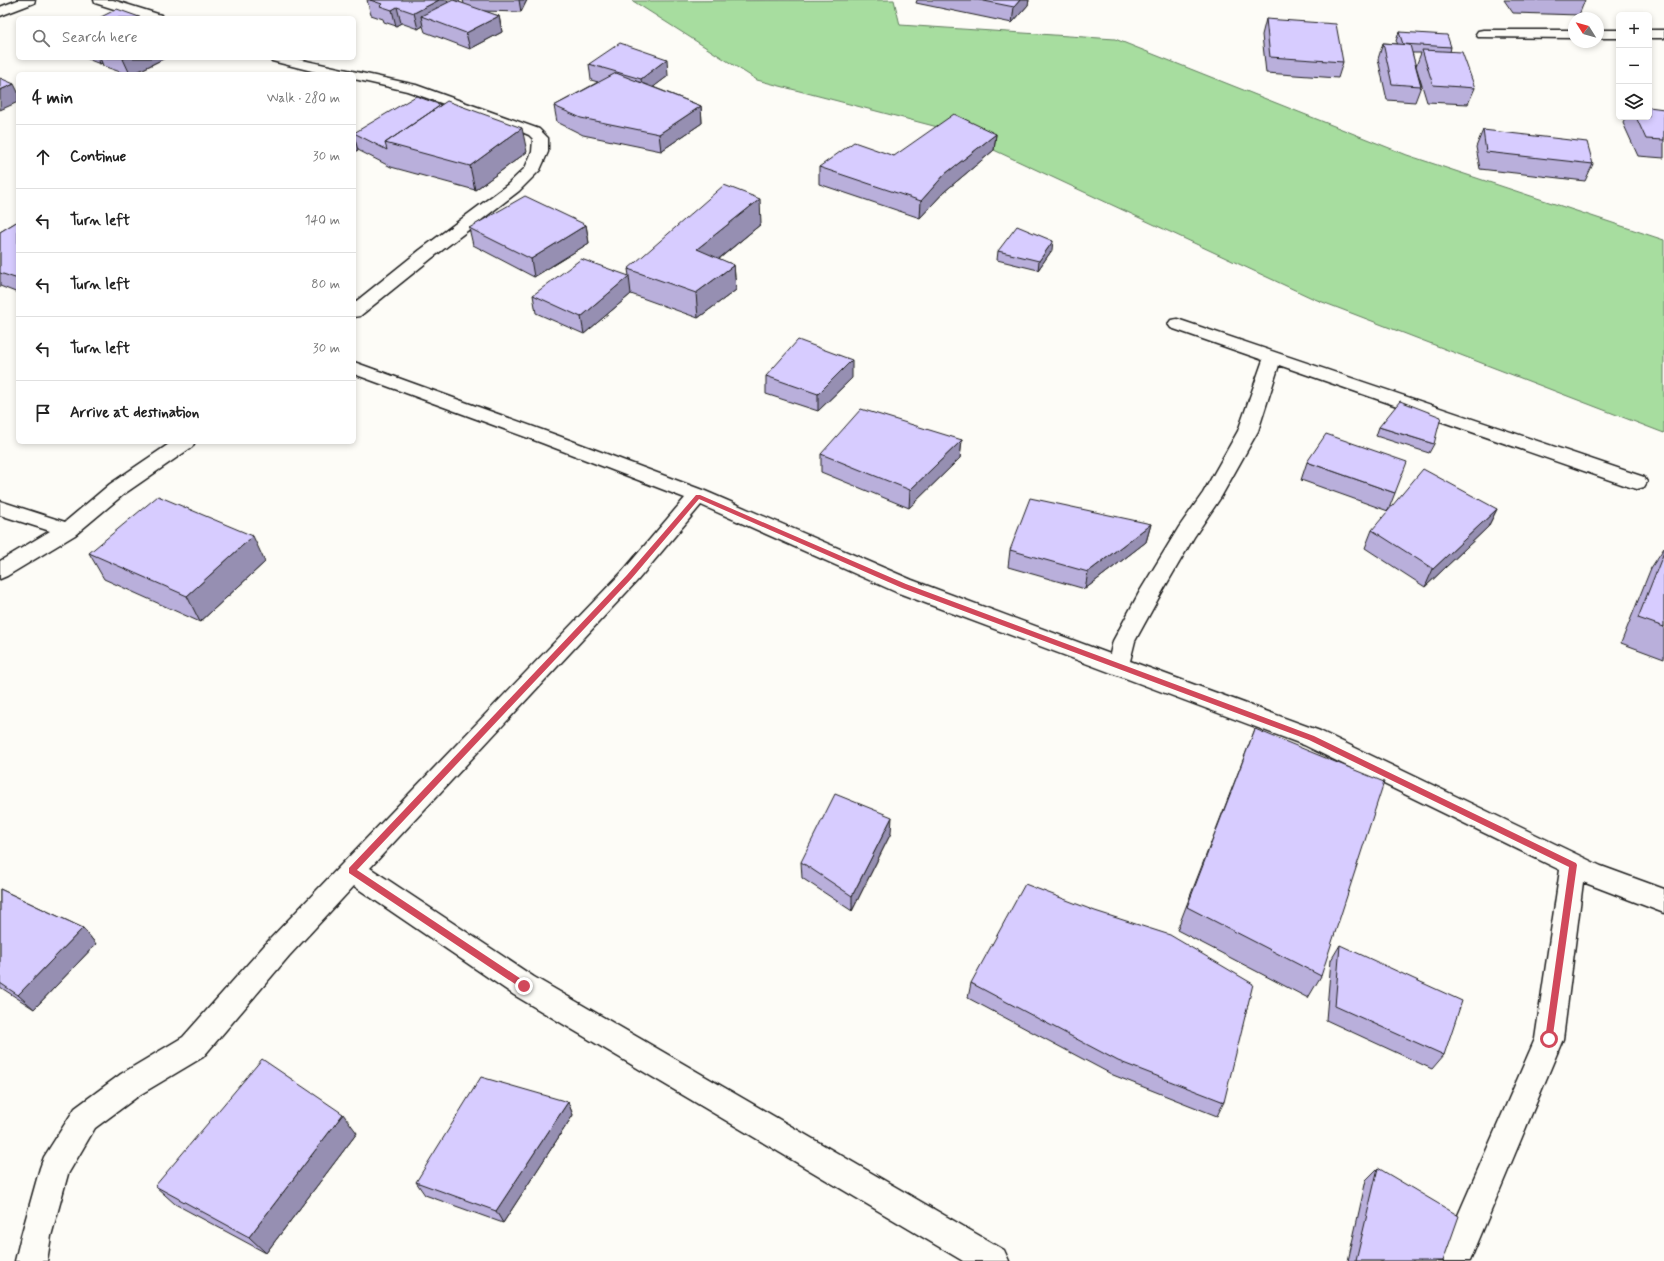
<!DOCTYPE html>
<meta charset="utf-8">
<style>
body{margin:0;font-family:Mynerve,sans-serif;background:#f2f2f2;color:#222}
.controls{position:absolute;right:12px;top:12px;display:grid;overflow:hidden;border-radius:6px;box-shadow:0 2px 6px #0003}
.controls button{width:36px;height:36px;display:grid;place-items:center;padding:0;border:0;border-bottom:1px solid #e0e0e0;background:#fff;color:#222;font:20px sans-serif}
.compass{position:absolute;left:1568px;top:12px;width:36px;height:36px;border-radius:50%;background:#fff;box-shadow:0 2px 6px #0003;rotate:307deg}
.stop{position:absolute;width:12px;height:12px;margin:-9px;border:3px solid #d1495b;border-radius:50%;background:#fff}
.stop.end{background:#d1495b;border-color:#fff;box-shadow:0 1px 4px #0008}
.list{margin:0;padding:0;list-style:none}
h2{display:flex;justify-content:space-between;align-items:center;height:52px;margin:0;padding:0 16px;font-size:17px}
h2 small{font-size:13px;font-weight:400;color:#767676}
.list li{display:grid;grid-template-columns:26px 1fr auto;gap:12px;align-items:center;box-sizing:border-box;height:64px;padding:0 16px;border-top:1px solid #e0e0e0}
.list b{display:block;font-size:15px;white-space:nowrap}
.list em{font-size:13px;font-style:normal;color:#767676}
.icon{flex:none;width:22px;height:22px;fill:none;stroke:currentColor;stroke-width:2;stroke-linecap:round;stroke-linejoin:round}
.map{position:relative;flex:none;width:1664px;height:1261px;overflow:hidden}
.search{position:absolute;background:#fff;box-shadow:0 2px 6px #0003;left:16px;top:16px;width:340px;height:44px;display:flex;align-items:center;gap:10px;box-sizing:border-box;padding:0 14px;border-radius:6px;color:#767676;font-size:15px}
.panel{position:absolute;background:#fff;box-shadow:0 2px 6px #0003;left:16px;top:72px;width:340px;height:372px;border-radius:6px}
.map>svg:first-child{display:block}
</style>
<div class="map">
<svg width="1664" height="1261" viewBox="0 0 1664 1261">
<rect width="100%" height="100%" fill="#fdfcf7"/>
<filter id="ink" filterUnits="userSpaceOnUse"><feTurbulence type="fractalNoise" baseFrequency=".025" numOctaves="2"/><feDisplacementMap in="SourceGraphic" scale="8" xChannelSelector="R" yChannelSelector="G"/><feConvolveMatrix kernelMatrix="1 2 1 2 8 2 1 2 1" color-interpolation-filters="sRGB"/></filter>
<g filter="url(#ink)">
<!-- green -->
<path fill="#a7dd9f" stroke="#627c5e" d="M894,0L900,25L1115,39L1407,155L1664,240V433L1312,298L953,131L757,80L633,1Z"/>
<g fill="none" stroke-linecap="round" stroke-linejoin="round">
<!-- minor casing -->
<g stroke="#1c1c1c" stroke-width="3">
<path id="minor" d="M18,0H35L34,3L0,16V7Z
M94,0H113L161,15L163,18H143L95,3Z
M1483,30H1574V38L1478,37L1476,34L1478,31Z
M1598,30H1619V38H1598Z
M1649,30H1664V38H1649Z
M270,58H293L416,85L539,129L548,138V152L540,170L519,191L432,258L360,316L354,317V303L420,250L507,185L525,168L532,152L533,139L529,135L515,129L407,91L354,79V74H324L272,61Z
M1177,319L1644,477L1647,482L1644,487L1637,489L1630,487L1279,365L1258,431L1221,497L1194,537L1158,599L1135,641L1130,661L1320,731L1601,866L1664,889V913L1583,882L1563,1039L1470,1261H1438L1535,1039L1560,870L1304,745L896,592L701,505L637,581L370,868L534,977L1004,1250L1009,1261H963L514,995L354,886L289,956L203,1057L141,1094L95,1128L68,1174L51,1236L47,1261H15L21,1236L40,1168L44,1157L75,1108L121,1074L183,1037L271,938L623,571L685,498L542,443L354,374V362L556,435L705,491L912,580L1110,654L1113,641L1140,591L1179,527L1203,493L1238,431L1263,360L1171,328L1168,324L1171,320Z
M172,442H195L192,447L124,494L75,535L7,576L0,579V561L50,531L0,515V501L65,522L110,484Z"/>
</g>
<!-- minor -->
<use href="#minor" fill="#fdfcf7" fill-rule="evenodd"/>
</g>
<!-- wall -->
<path fill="#b9afdb" stroke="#1c1c1c" d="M367,0H460L459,2L464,4L463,0H527L521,12L483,11L499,16L502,32L470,49L425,32L423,26L418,29L401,23L396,26L384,22L383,19L371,15Z
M917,0H1029L1028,5L1012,23L916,3Z
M1504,0H1585L1579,15L1513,13Z
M1266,19L1343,62L1338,78L1266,73L1262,35Z
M1399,32L1451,47L1450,52L1475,88L1468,104L1427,102L1416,66L1421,53H1412L1421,86L1415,102L1387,100L1378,59L1383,43L1398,44L1396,41Z
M85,58H165L133,74H126L103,66L102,63L100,64Z
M589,64L668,76L653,87L701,106L702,123L661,151L583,135L557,122L554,106L598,82L591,80Z
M1664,109V158L1638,156L1623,123L1626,117H1649Z
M1483,130L1593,164L1585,181L1480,169L1476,147Z
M354,133L527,152L475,190L391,167L358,150L354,152Z
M996,134L994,150L944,192L920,218L819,184V167L894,156Z
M18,221V293L0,286V232Z
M761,224L719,259L734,265L736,290L698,318L631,294L584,334L536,313L533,295L629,276L628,269Z
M586,225L589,243L534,277L473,245L469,228Z
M1052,250L1038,270L997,260L998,251Z
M766,376L852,378L818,411L766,394Z
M1379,427L1434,444L1429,453L1376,436Z
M962,440L960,458L909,508L821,472V454Z
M1307,462L1395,493L1388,511L1301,480Z
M1497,509L1488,527L1425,587L1365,548L1372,530Z
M1151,524L1146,542L1085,589L1008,567L1010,550Z
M1664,548V659L1621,643L1651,568Z
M89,553L265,562L200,622L104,579Z
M1255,729L1321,976L1308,998L1177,930Z
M891,833L852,911L802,878L801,862Z
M0,889L83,928L96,944L34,1009L0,987Z
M1340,945L1444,1055L1432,1069L1326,1020L1331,960Z
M971,983L1224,1102L1217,1116L1113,1075L968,998Z
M568,1102L573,1115L503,1223L425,1195L416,1182Z
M357,1133L266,1253L175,1204L155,1186Z
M1378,1168L1443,1261H1348L1366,1180Z"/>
<!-- shaded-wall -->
<path fill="#968fb2" stroke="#1c1c1c" d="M439,0H447L450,12L421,16L423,26L418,29L414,13Z
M519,0H527L521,12Z
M1020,0H1029L1028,5L1012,23L1014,7Z
M397,7L401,23L396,26L392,10Z
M499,16L502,32L470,49L466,33Z
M98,58H100L102,63L100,64Z
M126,58H165L133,74H130L123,59Z
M667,59L668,76L643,95L641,79Z
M14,84L18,92V102L0,110V90Z
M701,106L702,123L661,151L659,134Z
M522,128L527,152L475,190L470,166Z
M996,134L994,150L944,192L920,218L921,201L945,174Z
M354,136L358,150L354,152Z
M760,199L761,224L699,275L697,249Z
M586,225L589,243L534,277L531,259Z
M1053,241L1052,250L1038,270L1039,261Z
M734,265L736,290L698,318L696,293Z
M629,276L631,294L584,334L581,317Z
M852,360V378L818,411V394Z
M962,440L960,458L909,508L910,490Z
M1497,509L1488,527L1425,587L1433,569Z
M1151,524L1146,542L1085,589L1088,572Z
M253,536L265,562L200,622L187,596Z
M892,817L891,833L852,911V896Z
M83,928L96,944L34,1009L18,995Z
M568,1102L573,1115L503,1223L496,1211Z
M343,1114L357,1133L266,1253L249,1237Z"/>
<!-- building -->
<path fill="#d7ccff" stroke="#1c1c1c" d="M370,0H439L414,13L397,7L392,10L380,6L382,4Z
M453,0L499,16L466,33L421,16Z
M979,0H1020L1014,7Z
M117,9L142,18H99Z
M1266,19L1336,24L1343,62L1270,57Z
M1399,32L1447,35L1451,47L1403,44Z
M620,43L667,59L641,79L589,64Z
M1383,43L1410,45L1421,86L1392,84Z
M1422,50L1462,52L1475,88L1433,85Z
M616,73L701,106L659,134L581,118L554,106Z
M0,78L14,84L0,90Z
M416,96L441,105L385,143L387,150L354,133Z
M447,101L522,128L470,166L385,143Z
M1649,107L1664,109V140L1646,139L1636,117H1649Z
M954,114L996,134L945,174L921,201L819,167L854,142L894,156Z
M1483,130L1587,142L1593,164L1486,152Z
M724,185L760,199L697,249L734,265L696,293L628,269Z
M525,196L586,225L531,259L469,228Z
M18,221V279L0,273V232Z
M1017,226L1053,241L1039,261L998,251Z
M581,259L629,276L581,317L533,295Z
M798,340L852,360L818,394L766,376Z
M1400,401L1441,417L1434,444L1379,427Z
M861,409L962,440L910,490L821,454Z
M1326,434L1407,462L1395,493L1307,462Z
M1423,469L1497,509L1433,569L1372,530Z
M158,496L253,536L187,596L89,553Z
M1030,498L1151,524L1088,572L1010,550Z
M1664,552V627L1638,618Z
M1255,729L1384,782L1321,976L1187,907Z
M835,794L892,817L852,896L801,862Z
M1025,884L1095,911L1170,935L1253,984L1224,1102L1118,1061L971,983Z
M0,889L83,928L18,995L0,983Z
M1340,945L1462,1001L1444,1055L1335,1006Z
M262,1059L343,1114L249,1237L155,1186Z
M481,1077L568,1102L496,1211L416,1182Z
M1378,1168L1459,1216L1443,1261H1356Z"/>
</g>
<!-- route -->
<path fill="#d1495b" d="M696,495H700L906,584L1314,736L1576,863L1577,865L1552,1042L1549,1043L1545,1039L1569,867L1309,740L902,588L699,499L632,578L357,870L527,983V988H521L349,873V868L627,575Z"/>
</svg>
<div class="controls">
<button>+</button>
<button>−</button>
<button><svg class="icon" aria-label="layers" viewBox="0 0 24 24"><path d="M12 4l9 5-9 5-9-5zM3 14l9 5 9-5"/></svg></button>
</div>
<svg class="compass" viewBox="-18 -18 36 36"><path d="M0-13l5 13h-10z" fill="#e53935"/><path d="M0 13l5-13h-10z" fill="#767676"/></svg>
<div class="stop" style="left:1549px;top:1039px"></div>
<div class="stop end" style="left:524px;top:986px"></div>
<div class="search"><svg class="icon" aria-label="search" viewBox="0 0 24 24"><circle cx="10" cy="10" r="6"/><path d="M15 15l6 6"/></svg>Search here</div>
<section class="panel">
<h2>4 min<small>Walk · 280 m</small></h2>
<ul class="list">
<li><svg class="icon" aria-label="ahead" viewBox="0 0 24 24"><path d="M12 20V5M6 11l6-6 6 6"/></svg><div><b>Continue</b></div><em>30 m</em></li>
<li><svg class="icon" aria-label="left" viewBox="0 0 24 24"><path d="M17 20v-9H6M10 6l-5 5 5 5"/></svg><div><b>Turn left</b></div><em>140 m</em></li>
<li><svg class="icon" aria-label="left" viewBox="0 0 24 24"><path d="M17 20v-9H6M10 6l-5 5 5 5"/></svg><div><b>Turn left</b></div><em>80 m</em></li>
<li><svg class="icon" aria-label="left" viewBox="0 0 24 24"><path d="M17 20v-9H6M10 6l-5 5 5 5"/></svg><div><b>Turn left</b></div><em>30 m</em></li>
<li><svg class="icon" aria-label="arrive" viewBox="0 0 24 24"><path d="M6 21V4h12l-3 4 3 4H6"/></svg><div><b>Arrive at destination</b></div></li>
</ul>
</section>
</div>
